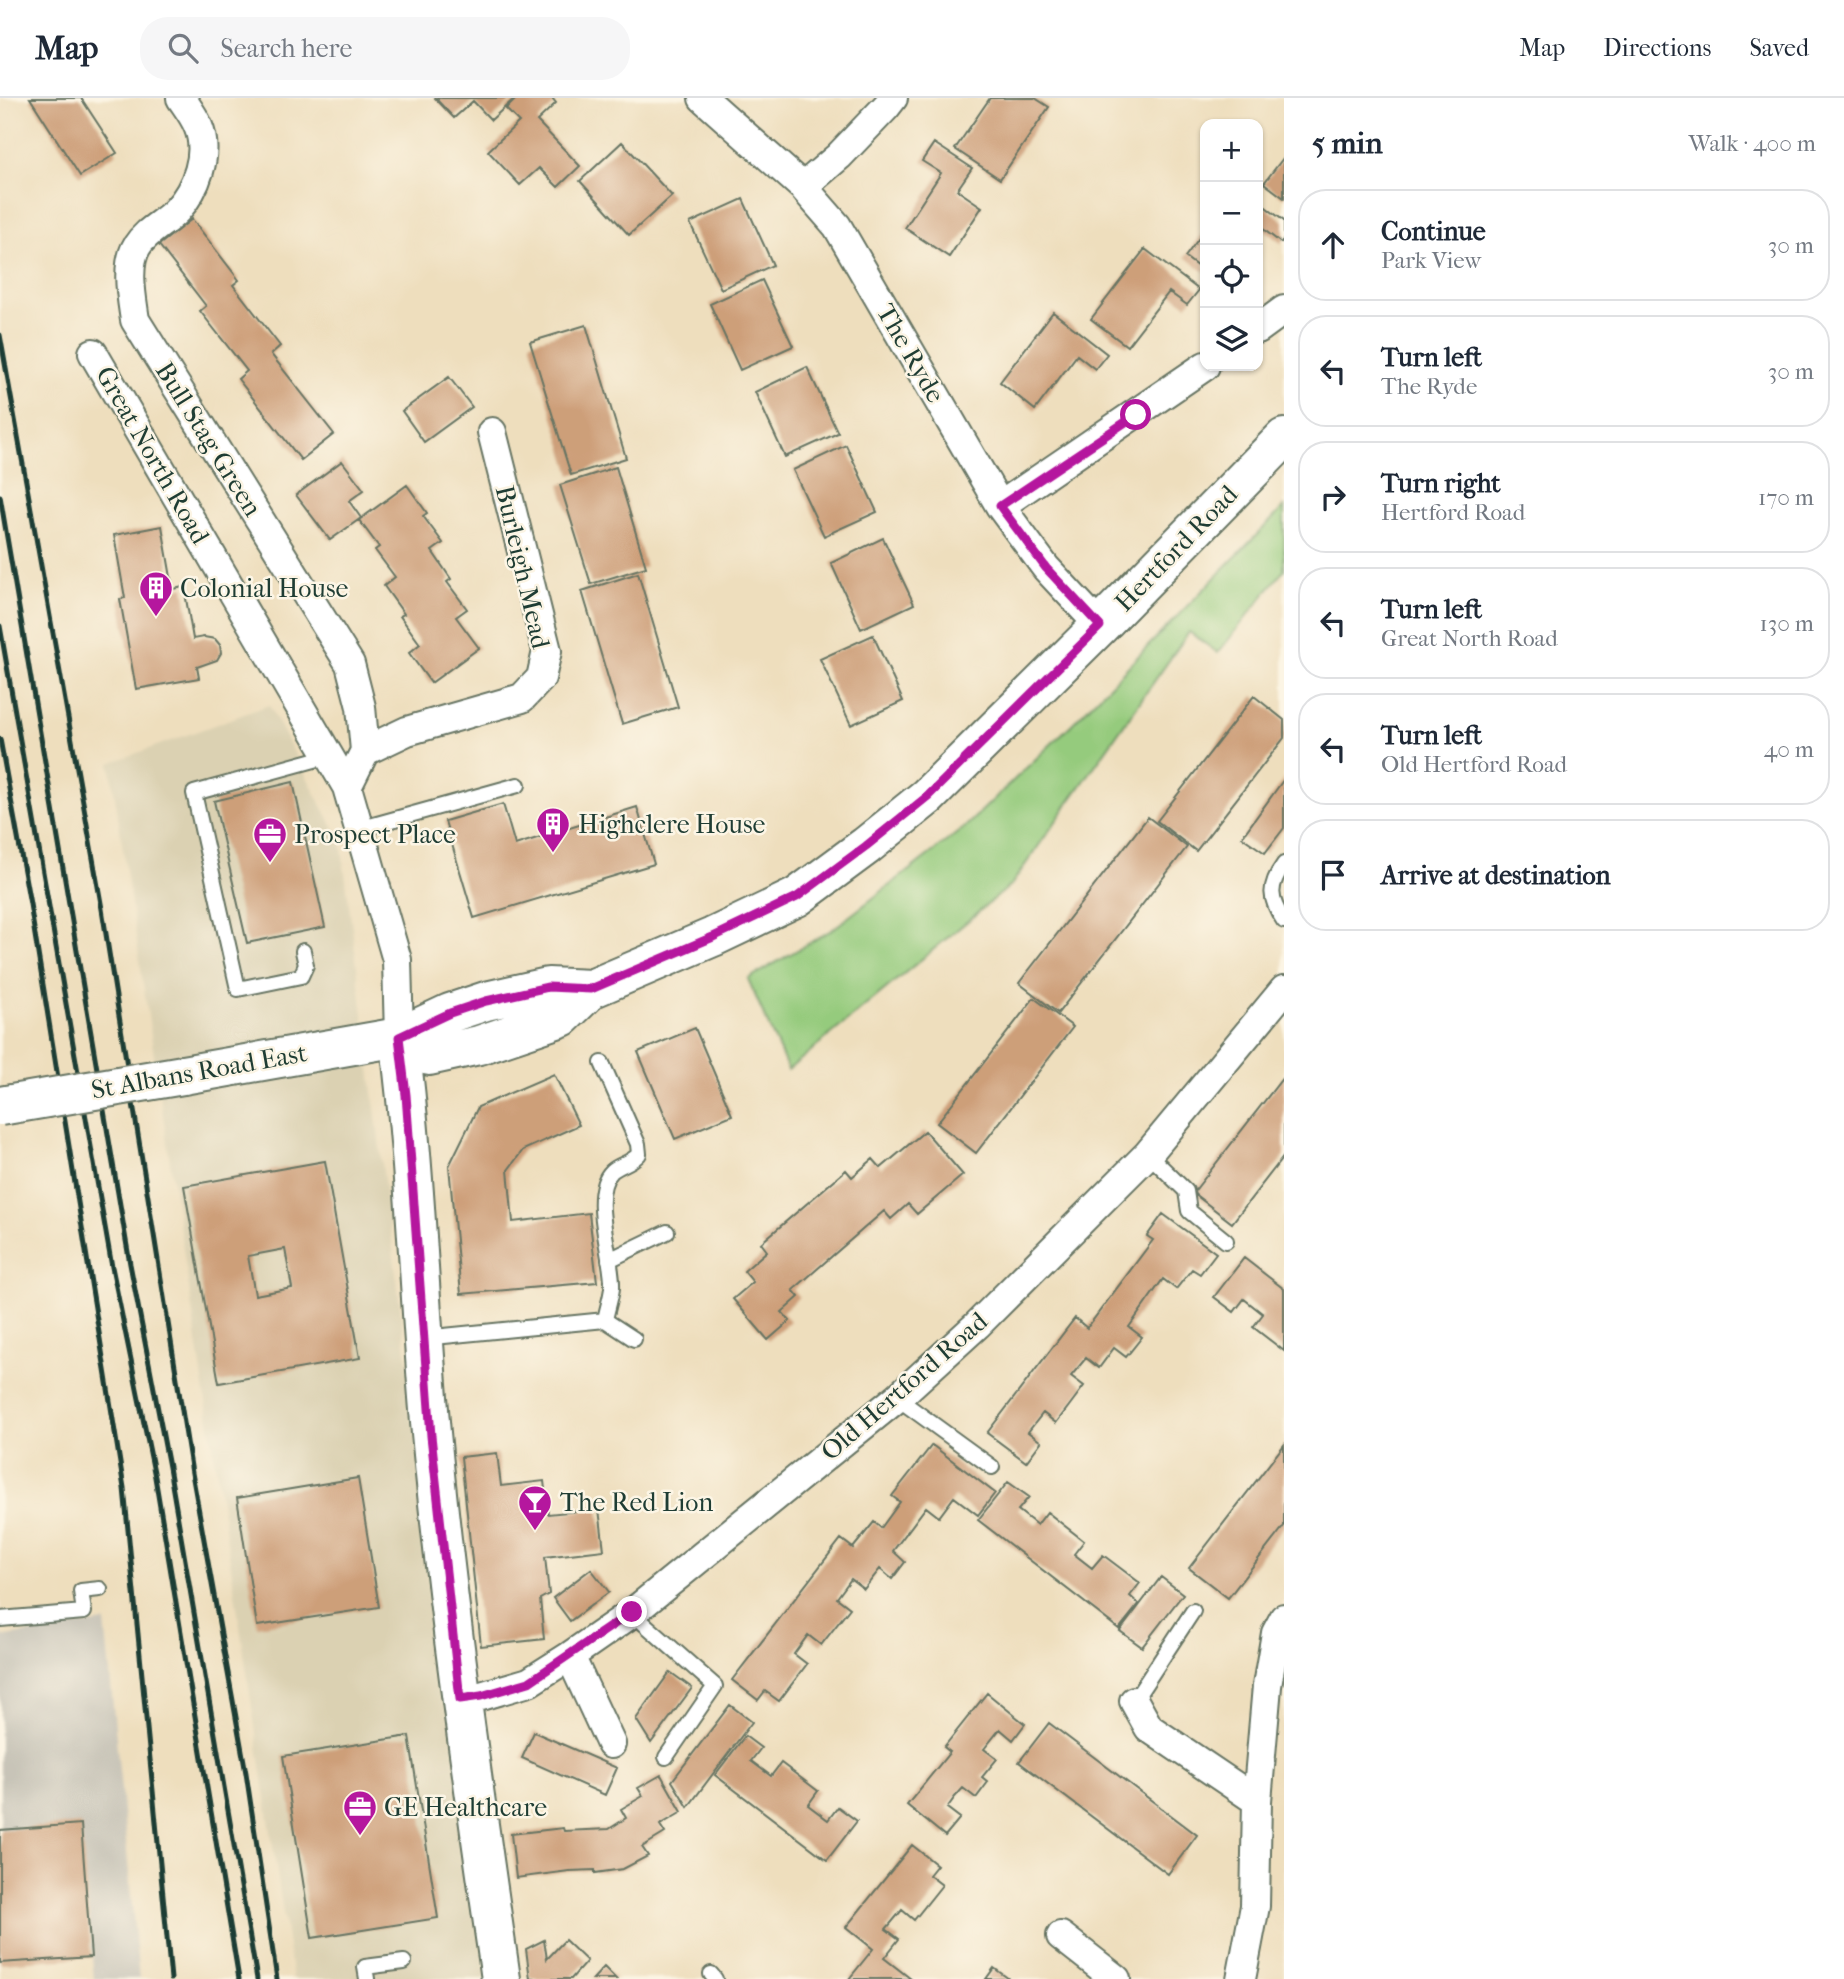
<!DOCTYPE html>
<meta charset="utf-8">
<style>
body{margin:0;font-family:"IM FELL French Canon",serif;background:#f6f6f7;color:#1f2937}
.controls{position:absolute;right:21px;top:21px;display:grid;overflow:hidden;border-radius:14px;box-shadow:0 2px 5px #0004}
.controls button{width:63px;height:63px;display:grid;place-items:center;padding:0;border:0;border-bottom:2px solid #e0e1e3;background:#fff;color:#1f2937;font:35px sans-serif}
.stop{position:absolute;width:21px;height:21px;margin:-16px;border:5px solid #b5179e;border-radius:50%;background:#fff}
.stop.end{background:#b5179e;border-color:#fff;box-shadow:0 2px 7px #0008}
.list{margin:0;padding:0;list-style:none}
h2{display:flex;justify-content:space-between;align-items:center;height:91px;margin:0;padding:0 28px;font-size:30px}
h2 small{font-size:23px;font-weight:400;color:#747a83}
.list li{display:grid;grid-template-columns:46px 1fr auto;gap:21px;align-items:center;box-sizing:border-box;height:112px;margin:0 14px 14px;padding:0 14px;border:2px solid #e0e1e3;border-radius:28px}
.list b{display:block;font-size:26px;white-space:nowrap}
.list p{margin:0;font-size:23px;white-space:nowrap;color:#747a83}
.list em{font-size:23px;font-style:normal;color:#747a83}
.icon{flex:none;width:38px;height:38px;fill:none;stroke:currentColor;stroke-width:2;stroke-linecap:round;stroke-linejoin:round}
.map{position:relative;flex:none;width:1284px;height:1881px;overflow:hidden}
header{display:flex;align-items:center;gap:42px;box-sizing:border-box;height:98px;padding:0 35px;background:#fff;border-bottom:2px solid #e0e1e3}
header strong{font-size:33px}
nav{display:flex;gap:38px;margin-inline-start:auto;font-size:24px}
.search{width:490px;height:63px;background:#f6f6f7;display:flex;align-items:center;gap:18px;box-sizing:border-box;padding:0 24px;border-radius:28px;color:#747a83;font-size:26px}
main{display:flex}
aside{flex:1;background:#fff}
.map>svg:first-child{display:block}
</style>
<header>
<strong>Map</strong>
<div class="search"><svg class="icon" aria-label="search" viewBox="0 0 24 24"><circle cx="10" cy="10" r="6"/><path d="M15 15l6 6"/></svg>Search here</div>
<nav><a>Map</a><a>Directions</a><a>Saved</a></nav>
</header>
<main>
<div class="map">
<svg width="1284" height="1881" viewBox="0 0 1284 1881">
<rect width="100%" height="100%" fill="#fcf5e5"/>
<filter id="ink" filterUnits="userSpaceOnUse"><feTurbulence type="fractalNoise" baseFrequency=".0143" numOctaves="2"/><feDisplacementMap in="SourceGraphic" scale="14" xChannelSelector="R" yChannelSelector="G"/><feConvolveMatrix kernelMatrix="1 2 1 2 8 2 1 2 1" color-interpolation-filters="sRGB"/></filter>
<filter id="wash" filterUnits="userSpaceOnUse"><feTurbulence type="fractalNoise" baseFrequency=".00686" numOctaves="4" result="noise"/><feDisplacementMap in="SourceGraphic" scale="28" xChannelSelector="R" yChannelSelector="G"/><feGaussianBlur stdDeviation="1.57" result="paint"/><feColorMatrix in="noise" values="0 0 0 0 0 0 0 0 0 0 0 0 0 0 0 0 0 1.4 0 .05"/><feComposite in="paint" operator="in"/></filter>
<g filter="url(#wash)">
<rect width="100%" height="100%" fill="#eedebd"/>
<!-- built -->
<path fill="#dbd1b2" d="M269,607L341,744L486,1881H293L110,665Z"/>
<!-- industrial -->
<path fill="#c8c4b8" d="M105,1524L139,1881H94L81,1726L0,1732V1539Z"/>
<!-- green -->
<path fill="#95cb7d" stroke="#5a8458" stroke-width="2" d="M1284,409V472L1218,555L1189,534L1011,787L788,972L748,881L833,831L965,729L1071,627Z"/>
<g id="blocks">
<!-- building -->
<path fill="#cd9f79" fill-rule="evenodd" d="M30,0H81L117,55L80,78Z
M435,0H515L491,22L473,3L454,20Z
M517,0H552L556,5L537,23L580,68L558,89L539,70L520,87L488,53L519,24L506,11Z
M990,0H1035L1049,9L1000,81L955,51Z
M622,44L672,98L629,137L580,83Z
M934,45L972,70L957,92L982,109L949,159L905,130L941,75L922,63Z
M1284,59V100L1264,85Z
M743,101L773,167L721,191L690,125Z
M1258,103L1284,123V141L1281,145L1263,131L1258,138Z
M192,121L239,182L233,187L280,248L271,256L334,336L301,362L238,281L247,273L200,213L206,208L159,147Z
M1205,132V174L1185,159Z
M1145,151L1199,192L1187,207L1169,194L1127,248L1091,221Z
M762,182L793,248L740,272L710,206Z
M1053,214L1107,256L1095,271L1077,257L1035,312L1000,284Z
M586,227L626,360L571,377L530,244Z
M807,269L838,335L785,359L755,294Z
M449,279L472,309L424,344L402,313Z
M846,347L877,414L824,438L793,372Z
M342,363L364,392L349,403L361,420L330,442L296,397Z
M616,369L646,469L591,486L560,387Z
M407,387L427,415L423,418L443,445L432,453L451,481L447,484L467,511L456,519L479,550L431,585L409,555L420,546L400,518L404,516L384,488L395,479L375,452L379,449L359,422Z
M162,428L173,491L184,489L193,541L204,539L215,541L220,547L221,555L217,562L197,569L199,580L136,591L120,501L125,500L114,437Z
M883,440L914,506L861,531L831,465Z
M638,475L678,609L622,626L582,493Z
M873,537L903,603L851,627L820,561Z
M1254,598L1284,622V640L1196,753L1157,723Z
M1284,681V730L1265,755L1242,739Z
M293,684L325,829L247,845L214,703Z
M503,706L515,747L637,709L654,766L474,820L445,723Z
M1148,719L1187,749L1058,915L1019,885Z
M1034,900L1073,929L976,1055L937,1025Z
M695,930L732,1017L675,1041L638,954Z
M554,976L579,1027L523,1052L508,1072L513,1124L589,1115L597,1184L461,1196L449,1068L478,1009Z
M1284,978V1058L1232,1125L1193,1095Z
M925,1033L963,1077L917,1116L908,1106L891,1121L884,1113L793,1192L799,1199L782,1214L790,1223L768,1242L733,1201L753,1184L744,1173L767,1153L761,1145L846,1072L852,1079L873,1061L881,1070Z
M325,1063L360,1260L219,1285L184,1088ZM285,1151L292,1190L255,1197L248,1158Z
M1163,1116L1216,1155L1200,1176L1192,1171L1176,1191L1163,1181L1129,1229L1142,1239L1126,1259L1114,1250L1099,1270L1086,1260L1071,1278L1084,1288L1069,1308L1056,1325L1043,1315L1028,1334L1041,1344L1026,1364L987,1335L1075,1220L1087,1230L1153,1142L1147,1138Z
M1244,1160L1284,1191V1253L1253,1229L1263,1216L1244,1201L1234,1214L1214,1199Z
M932,1347L995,1395L978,1417L954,1399L939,1419L926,1409L893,1453L905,1464L892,1481L880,1471L864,1491L851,1481L837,1500L850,1510L821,1547L808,1537L794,1556L807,1566L779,1603L765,1593L758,1602L732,1582L841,1441L853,1450L874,1424L881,1430L900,1404L892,1398Z
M1284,1347V1428L1228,1500L1189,1470Z
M497,1355L501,1388L544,1383L548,1416L599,1411L604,1452L545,1459L549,1496L540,1501L544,1541L481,1548L461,1359Z
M358,1380L379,1509L257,1528L237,1400Z
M1008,1384L1029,1399L1018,1412L1028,1420L1037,1427L1047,1414L1084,1443L1074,1456L1092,1470L1103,1457L1140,1485L1130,1498L1139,1506L1119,1531L978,1422Z
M591,1471L609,1494L570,1523L553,1500Z
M1161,1479L1183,1496L1142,1549L1120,1533Z
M670,1574L692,1590L651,1645L636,1621Z
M987,1595L1025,1626L1013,1642L1000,1631L984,1651L997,1661L982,1679L988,1684L976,1700L963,1690L955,1699L947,1710L960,1720L945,1738L907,1707L950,1654L944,1649Z
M730,1607L752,1624L688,1709L672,1683Z
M1049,1625L1197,1737L1168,1776L1019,1664Z
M534,1634L617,1670L605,1697L522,1660Z
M409,1638L438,1820L312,1840L283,1658Z
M745,1638L761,1650L751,1663L771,1678L781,1665L801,1680L818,1693L808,1707L828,1722L838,1709L857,1723L827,1762L715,1677Z
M661,1677L682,1714L660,1727L665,1735L642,1749L648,1758L623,1771L595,1775V1772L569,1773L516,1780L511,1736L563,1730L564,1733L609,1731L626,1720L621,1711L643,1698L638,1690Z
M81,1726L91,1859L0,1865V1732Z
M912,1747L937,1767L929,1777L942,1787L914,1822L902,1812L886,1831L899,1841L884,1860L911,1881H849L873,1851L846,1829Z
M544,1842L547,1861L565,1842L587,1863L571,1881H530L526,1851Z
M604,1869L616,1881H593Z
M994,1870L1009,1881H986Z"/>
</g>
</g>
<g filter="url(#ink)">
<use href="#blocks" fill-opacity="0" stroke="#677564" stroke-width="2"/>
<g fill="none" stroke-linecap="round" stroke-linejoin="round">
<!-- lane casing -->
<g stroke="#677564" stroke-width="18">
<path id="lane" d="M359,731L518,687
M1284,766C1268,788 1269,801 1284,823
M303,853L306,867L301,878L238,891L194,695L329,658
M602,965L638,1046L639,1056C630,1066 620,1066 612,1073C588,1096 614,1160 612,1190C611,1200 607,1211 605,1222
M1148,1056L1186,1093L1189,1113L1226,1143
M609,1162L667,1134
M424,1240L605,1222L634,1241
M897,1300L992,1369
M632,1515L715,1588L666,1659
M0,1521L84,1514L81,1493L100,1491
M1134,1603L1193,1513
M711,1876L715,1881
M367,1881L365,1869L404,1864"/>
</g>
<!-- street casing -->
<g stroke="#677564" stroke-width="32">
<path id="street" d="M181,0C187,9 194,18 198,28C210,56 196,91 177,112C165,125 147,132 137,148C125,167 132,201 135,222L350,566L361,609L365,653L347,689
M703,0L803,89L837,128L1000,408L1046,470L1100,528
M803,89L839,58L886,9L893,0
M1258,231L1284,212
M93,255L347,689L397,862L399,939
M1000,408L1205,268
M365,653L407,633L522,600L541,580L547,553L492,334
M570,1558L611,1646
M460,1601L481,1598L529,1584L570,1558L632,1515L897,1300L977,1227L1148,1056L1284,892
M1134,1603L1149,1630L1257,1703
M1061,1838L1116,1881
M1241,1881L1255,1808L1257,1703L1267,1588L1276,1535L1284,1520"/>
</g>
<!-- secondary casing -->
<g stroke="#677564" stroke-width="42">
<path id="secondary" d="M183,977L399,939"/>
</g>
<!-- primary casing -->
<g stroke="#677564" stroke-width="42">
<path id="primary" d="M399,939L429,958L479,947L562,919L591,891L713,839L797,799L866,748L928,698L1100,528L1284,340
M399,939C416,1070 419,1203 431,1335C448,1518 475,1699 501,1881
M399,939L450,915L486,903L548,889L591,891"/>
</g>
<!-- lane -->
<use href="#lane" stroke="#fff" stroke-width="14"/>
<!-- street -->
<use href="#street" stroke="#fff" stroke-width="28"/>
<!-- secondary -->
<use href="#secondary" stroke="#fff" stroke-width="38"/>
<!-- primary -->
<use href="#primary" stroke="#fff" stroke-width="38"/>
<!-- rail -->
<path stroke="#1f3d34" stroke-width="5" d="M0,237L102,811L192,1375L246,1675L277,1881
M0,398L130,1166L169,1369L257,1881
M0,528L112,1169L155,1379L239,1881
M0,641L30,806L124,1390L171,1881"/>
<!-- secondary-bridge casing -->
<g stroke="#677564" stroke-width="42" stroke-linecap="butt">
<path id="secondary-bridge" d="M0,1008L183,977"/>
</g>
<!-- secondary-bridge -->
<use href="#secondary-bridge" stroke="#fff" stroke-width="38"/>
</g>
</g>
<g fill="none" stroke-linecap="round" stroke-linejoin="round" filter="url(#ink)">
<!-- route -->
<path stroke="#b5179e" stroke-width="9" d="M632,1514L529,1584L481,1598L460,1601L431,1338L406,997L399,939L450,915L486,903L548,889L591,891L713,839L797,799L866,748L928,698L1100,528L1046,470L1000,408L1136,317"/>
</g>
<!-- icons -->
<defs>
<g id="building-pin" transform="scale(1.75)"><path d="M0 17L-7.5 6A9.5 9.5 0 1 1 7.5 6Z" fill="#b5179e" stroke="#fcf5e5"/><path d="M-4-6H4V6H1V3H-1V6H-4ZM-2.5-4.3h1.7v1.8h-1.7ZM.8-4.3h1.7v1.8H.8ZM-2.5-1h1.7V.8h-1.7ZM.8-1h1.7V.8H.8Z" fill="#fff"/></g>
<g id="office-pin" transform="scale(1.75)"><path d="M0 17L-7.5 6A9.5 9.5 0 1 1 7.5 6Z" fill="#b5179e" stroke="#fcf5e5"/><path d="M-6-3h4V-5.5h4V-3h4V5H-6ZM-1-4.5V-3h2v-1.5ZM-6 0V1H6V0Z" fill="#fff"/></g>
<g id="bar-pin" transform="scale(1.75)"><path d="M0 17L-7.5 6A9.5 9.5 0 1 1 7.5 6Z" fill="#b5179e" stroke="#fcf5e5"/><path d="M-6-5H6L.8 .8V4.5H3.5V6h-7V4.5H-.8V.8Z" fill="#fff"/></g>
</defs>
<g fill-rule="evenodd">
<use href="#building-pin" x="156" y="490"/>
<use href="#building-pin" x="553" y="726"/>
<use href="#office-pin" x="270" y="736"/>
<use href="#bar-pin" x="535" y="1404"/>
<use href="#office-pin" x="360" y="1709"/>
</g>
<g text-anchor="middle" stroke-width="5" stroke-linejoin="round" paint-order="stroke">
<!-- street labels -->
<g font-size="26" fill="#1f3d34" stroke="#fcf5e5">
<text transform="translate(911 255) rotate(60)" y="9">The Ryde</text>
<text transform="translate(209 341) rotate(58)" y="9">Bull Stag Green</text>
<text transform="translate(153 357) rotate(60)" y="9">Great North Road</text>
<text transform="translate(1176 450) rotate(-46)" y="9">Hertford Road</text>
<text transform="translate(523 469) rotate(77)" y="9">Burleigh Mead</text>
<text transform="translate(199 973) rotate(-10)" y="9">St Albans Road East</text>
<text transform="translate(904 1288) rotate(-41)" y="9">Old Hertford Road</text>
</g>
<!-- poi labels -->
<g font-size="26" fill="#1f3d34" stroke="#fcf5e5" text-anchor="start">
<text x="180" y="499">Colonial House</text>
<text x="578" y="735">Highclere House</text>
<text x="294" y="745">Prospect Place</text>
<text x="560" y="1413">The Red Lion</text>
<text x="384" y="1718">GE Healthcare</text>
</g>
</g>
</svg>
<div class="controls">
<button>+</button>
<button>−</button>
<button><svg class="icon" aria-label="locate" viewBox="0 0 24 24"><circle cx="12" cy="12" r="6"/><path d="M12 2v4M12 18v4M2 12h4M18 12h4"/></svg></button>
<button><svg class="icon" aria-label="layers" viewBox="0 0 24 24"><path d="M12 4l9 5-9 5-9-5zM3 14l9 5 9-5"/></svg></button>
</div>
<div class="stop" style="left:1136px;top:317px"></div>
<div class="stop end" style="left:632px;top:1514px"></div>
</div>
<aside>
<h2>5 min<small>Walk · 400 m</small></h2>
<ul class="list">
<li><svg class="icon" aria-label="ahead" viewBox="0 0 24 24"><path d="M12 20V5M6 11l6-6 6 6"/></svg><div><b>Continue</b><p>Park View</p></div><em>30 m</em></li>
<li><svg class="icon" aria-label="left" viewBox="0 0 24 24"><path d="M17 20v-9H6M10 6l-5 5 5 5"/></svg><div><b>Turn left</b><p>The Ryde</p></div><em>30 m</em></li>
<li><svg class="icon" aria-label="right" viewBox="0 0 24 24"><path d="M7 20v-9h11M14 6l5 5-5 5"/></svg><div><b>Turn right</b><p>Hertford Road</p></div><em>170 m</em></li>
<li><svg class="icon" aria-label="left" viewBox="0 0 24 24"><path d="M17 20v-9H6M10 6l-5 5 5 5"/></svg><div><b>Turn left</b><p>Great North Road</p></div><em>130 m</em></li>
<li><svg class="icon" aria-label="left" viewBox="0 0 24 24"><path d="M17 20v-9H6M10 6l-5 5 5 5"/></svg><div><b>Turn left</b><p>Old Hertford Road</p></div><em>40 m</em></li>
<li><svg class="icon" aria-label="arrive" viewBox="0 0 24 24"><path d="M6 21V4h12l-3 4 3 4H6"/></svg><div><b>Arrive at destination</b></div></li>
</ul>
</aside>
</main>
